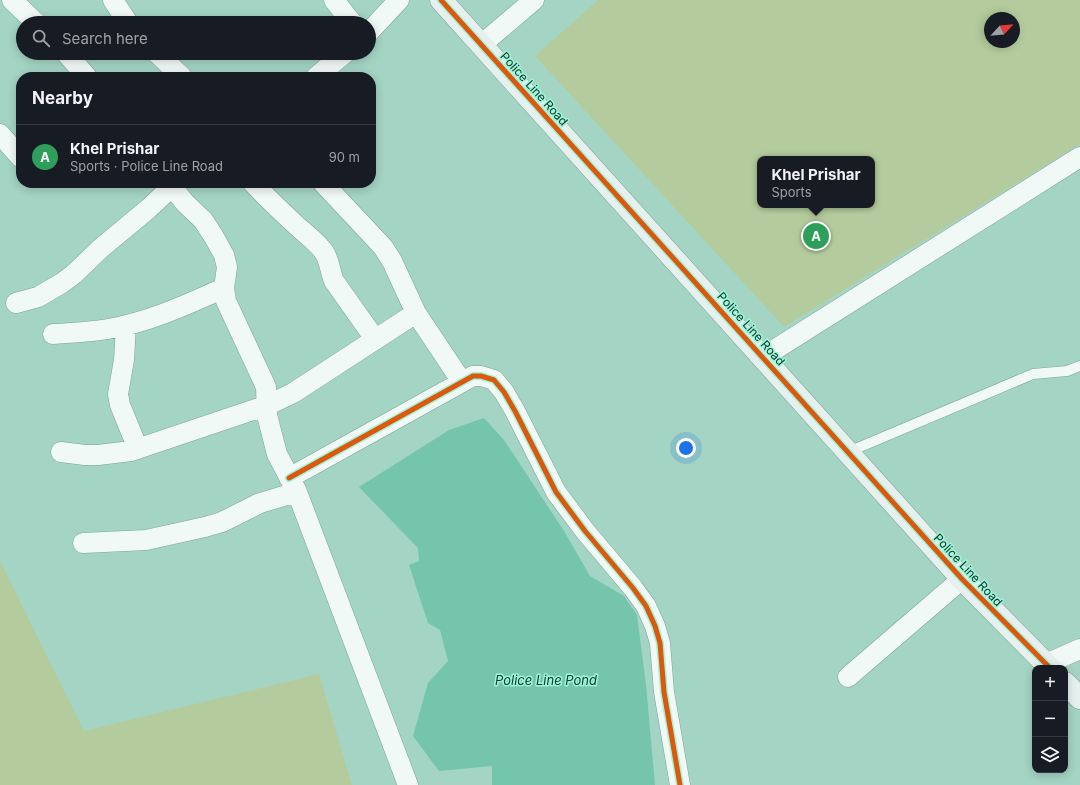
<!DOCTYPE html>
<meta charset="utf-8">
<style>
body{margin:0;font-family:Inter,sans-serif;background:#242831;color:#f1f3f6}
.controls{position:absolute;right:12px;bottom:12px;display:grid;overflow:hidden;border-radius:8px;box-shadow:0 2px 10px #0003}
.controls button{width:36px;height:36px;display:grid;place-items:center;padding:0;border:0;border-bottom:1px solid #363941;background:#171b24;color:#f1f3f6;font:20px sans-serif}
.compass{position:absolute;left:984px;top:12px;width:36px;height:36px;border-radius:50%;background:#171b24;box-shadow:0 2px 10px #0003;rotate:64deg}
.you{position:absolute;left:686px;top:448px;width:14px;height:14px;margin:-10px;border:3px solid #fff;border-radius:50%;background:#1a73e8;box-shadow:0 0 0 6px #1a73e833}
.badge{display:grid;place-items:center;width:26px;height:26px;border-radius:50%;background:#a2b6b2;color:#fff;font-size:13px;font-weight:700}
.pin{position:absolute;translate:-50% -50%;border:2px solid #fff;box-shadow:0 1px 4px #0006}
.popup{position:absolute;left:757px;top:156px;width:118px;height:52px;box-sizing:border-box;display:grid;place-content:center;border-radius:8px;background:#171b24;filter:drop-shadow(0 1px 3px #0005);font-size:13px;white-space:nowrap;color:#9ea1a6}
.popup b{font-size:15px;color:#f1f3f6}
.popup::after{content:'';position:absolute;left:50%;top:100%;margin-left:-8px;border:8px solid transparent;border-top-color:#171b24}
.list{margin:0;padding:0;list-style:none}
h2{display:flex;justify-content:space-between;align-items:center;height:52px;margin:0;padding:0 16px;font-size:17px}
h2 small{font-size:13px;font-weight:400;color:#9ea1a6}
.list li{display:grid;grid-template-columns:26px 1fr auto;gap:12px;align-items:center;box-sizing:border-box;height:64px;padding:0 16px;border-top:1px solid #363941}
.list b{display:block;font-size:15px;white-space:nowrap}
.list p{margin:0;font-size:13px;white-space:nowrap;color:#9ea1a6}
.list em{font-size:13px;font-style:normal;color:#9ea1a6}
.icon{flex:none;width:22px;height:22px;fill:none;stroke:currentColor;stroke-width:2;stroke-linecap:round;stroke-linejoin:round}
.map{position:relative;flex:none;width:1080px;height:785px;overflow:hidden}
.search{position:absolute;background:#171b24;box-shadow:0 2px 10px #0003;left:16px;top:16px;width:360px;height:44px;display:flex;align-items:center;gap:10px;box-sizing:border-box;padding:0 14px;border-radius:22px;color:#9ea1a6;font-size:15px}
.panel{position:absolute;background:#171b24;box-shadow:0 2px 10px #0003;left:16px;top:72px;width:360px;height:116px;border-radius:16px}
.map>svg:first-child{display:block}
</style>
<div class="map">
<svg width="1080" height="785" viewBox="0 0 1080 785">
<rect width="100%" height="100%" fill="#a4d4c4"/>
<!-- green -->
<path fill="#b4cc9d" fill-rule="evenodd" d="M598,0H1080V144L784,327L535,56ZM990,18H1014V42H990ZM760,159H872V205H760Z
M0,561L84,731L319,674L352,785H0Z"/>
<!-- water -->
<path fill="#74c5ac" d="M484,418L504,440L564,531L590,576L624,596L637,615L646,685L655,785H492V766L439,771L413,736L428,683L448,661L440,630L428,623L409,565L419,561L418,548L359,487L449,430Z"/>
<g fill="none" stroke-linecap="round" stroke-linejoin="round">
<!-- lane casing -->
<g stroke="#7da497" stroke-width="11">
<path id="lane" d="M848,452L1033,374L1067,371L1080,366"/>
</g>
<!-- street casing -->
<g stroke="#7da497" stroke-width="21">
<path id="street" d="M12,0L36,23
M113,0L128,23
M334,0L352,23
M369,32L399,0
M481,45L534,0
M66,53L87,77
M157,53L182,77
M316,77L345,53
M0,134L21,158
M167,183L172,187L185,203L203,220L214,237L224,255L227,267L224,288L226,301L266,387L267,415L277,454L297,492L408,785
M253,183C267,198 282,212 297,226C307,235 317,242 324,252C330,261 330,272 334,281L375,339
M323,183L383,247L392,261L416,313L462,382
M16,303L38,297L62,283L74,274L100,249L148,209L176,183
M126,325L124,360L118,394L120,405L138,449
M53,334C72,333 90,332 108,329C149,322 186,305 224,288
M763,357L1080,157
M61,452L85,455H98L131,451L268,405L293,393L416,313
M289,478L473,376H481L494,380L504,392L515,411L556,492L585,531L633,588L646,606L655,626L660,643L664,692L680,785
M83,543L146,540L205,527L222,522L260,503L297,492
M1046,664L1080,649
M848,677L962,579"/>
</g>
<!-- secondary casing -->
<g stroke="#7da497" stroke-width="23">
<path id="secondary" d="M441,0L962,579L1050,668
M1065,683L1080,698"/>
</g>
<!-- lane -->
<use href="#lane" stroke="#f1f9f6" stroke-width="10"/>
<!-- street -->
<use href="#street" stroke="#f1f9f6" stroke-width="20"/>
<!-- secondary -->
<use href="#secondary" stroke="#e6f0ef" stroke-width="22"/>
<!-- cycleway casing -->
<g stroke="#9df5d8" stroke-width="8">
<path id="cycleway" d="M441,0L962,579L1050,668
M289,478L473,376H481L494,380L504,392L515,411L556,492L585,531L633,588L646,606L655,626L660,643L664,692L680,785"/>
</g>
<!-- cycleway -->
<use href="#cycleway" stroke="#dd570d" stroke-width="5"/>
</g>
<g text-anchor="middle" stroke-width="3" stroke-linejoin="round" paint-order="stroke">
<!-- street labels -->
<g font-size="12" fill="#0e3429" stroke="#9df5d8">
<text transform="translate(534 89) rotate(48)" y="4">Police Line Road</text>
<text transform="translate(751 329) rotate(48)" y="4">Police Line Road</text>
<text transform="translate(968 570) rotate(47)" y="4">Police Line Road</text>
</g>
<!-- water labels -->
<g font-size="13" font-style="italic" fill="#0d392d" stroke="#9df5d8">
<text x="546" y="685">Police Line Pond</text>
</g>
</g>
</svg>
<div class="controls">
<button>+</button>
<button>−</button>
<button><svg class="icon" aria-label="layers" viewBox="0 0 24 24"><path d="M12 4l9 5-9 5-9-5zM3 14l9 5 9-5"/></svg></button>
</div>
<svg class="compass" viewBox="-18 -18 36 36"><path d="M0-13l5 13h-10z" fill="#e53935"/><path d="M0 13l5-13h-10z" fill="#9ea1a6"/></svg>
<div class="you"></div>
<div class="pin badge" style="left:816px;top:236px;background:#2e9e5b">A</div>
<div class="popup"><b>Khel Prishar</b>Sports</div>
<div class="search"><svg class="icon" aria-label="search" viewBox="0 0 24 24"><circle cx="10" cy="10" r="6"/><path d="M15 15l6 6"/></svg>Search here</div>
<section class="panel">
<h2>Nearby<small></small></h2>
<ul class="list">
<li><span class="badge" style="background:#2e9e5b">A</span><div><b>Khel Prishar</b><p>Sports · Police Line Road</p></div><em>90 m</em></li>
</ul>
</section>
</div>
